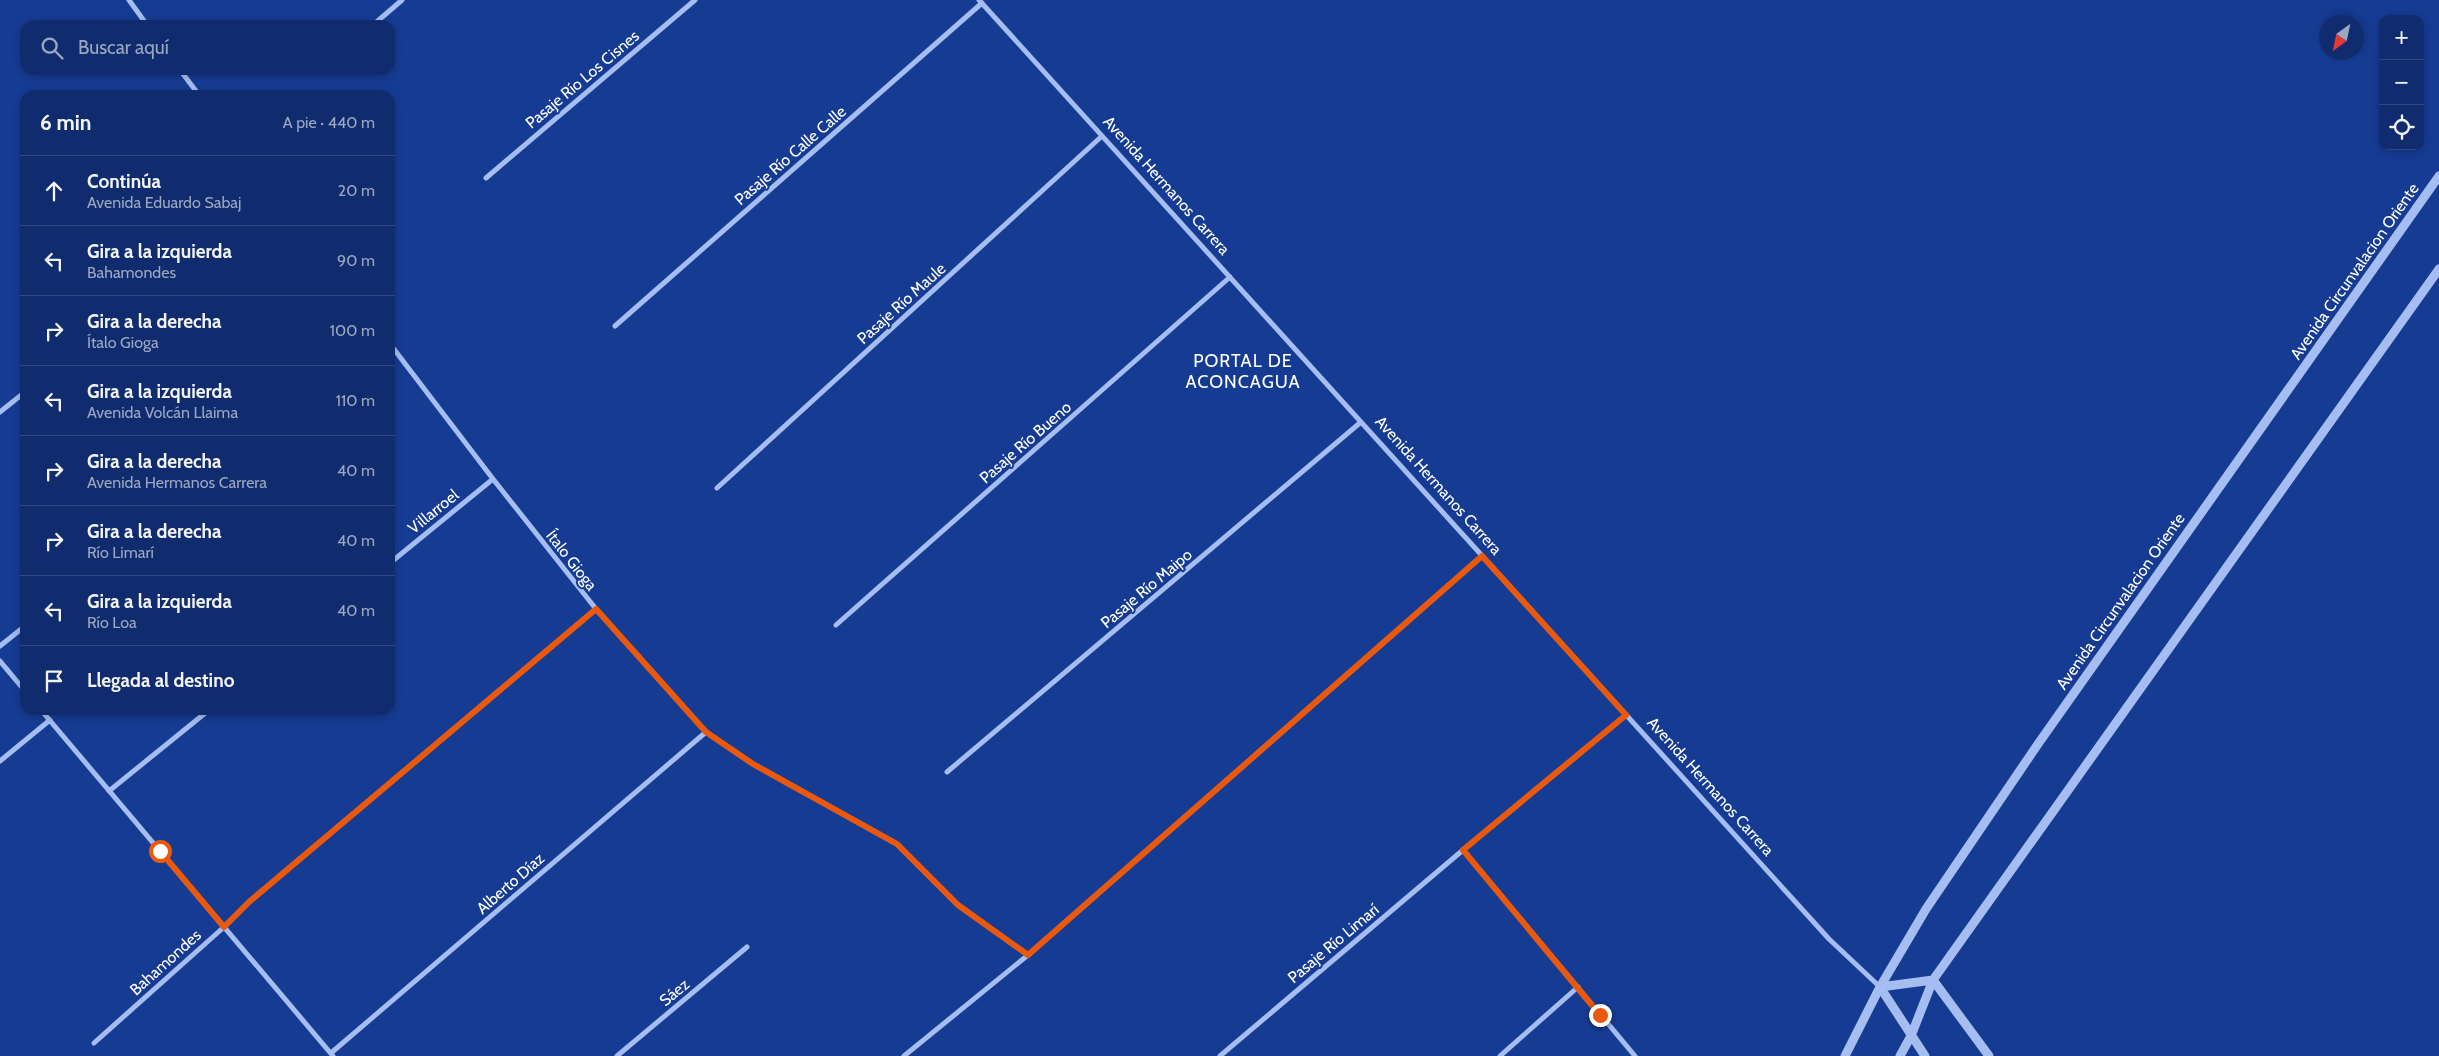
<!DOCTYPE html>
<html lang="es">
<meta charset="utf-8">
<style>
body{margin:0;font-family:Cabin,sans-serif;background:#1e3876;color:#f1f3f6}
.controls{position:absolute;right:15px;top:15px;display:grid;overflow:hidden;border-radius:10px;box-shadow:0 2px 8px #0003}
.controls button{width:45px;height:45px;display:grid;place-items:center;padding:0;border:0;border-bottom:1px solid #304881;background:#102c6e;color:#f1f3f6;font:25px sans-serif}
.compass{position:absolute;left:2319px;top:15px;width:45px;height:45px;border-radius:50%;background:#102c6e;box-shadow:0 2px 8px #0003;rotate:213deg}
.stop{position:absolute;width:15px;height:15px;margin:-11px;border:4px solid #ea580c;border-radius:50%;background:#fff}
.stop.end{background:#ea580c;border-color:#fff;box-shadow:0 1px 5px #0008}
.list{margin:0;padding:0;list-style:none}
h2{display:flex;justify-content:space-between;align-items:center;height:65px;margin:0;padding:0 20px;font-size:21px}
h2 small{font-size:16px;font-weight:400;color:#9ca7c2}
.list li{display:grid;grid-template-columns:32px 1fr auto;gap:15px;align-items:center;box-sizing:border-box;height:70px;padding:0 20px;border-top:1px solid #304881}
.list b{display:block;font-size:19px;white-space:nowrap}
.list p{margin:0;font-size:16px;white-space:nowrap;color:#9ca7c2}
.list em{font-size:16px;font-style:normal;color:#9ca7c2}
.icon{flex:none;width:28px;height:28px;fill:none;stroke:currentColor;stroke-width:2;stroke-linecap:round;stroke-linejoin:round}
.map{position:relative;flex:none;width:2439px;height:1056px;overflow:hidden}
.search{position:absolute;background:#102c6e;box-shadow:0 2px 8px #0003;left:20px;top:20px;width:375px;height:55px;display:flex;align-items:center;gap:12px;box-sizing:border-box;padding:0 18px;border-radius:15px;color:#9ca7c2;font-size:19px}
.panel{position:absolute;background:#102c6e;box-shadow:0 2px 8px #0003;left:20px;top:90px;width:375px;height:625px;border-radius:15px}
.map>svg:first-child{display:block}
</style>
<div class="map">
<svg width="2439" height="1056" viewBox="0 0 2439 1056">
<rect width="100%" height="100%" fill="#163b93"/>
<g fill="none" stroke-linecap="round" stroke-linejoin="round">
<!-- minor -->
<path stroke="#a5bdf1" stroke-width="5" d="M129,0L147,25
M979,0L1829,939L1880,987
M373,25L402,0
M180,70L199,95
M486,178L695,0
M615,326L982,3
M390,344L493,479L596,609L706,732L753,764L897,844L958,905L1028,955
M0,412L25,392
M717,488L1102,136
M390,563L493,479
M836,625L1230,277
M0,646L25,626
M0,661L25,691
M41,710L333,1056
M0,761L50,720
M947,772L1361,422
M109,791L209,710
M1463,850L1635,1056
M94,1043L224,927L249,902L596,609
M331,1053L706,732
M617,1056L747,947
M904,1056L1028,955L1482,556
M1220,1056L1463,850L1626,715
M1500,1056L1578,987"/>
<!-- tertiary -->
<path stroke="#a5bdf1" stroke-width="9" d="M1880,987L1933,980L1989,1056
M1880,987L1925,1056
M1845,1056L1880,987L1926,909L2038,744L2439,176
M1900,1056L1911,1036L1933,980L2439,269"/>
</g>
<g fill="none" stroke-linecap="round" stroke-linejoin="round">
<!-- route -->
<path stroke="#ea580c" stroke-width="6" d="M160,851L224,927L249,902L596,609L706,732L753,764L897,844L958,905L1028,955L1482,556L1626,715L1463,850L1600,1015"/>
</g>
<g text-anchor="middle" stroke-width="4" stroke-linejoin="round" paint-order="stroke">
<!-- street labels -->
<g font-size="16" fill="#fff" stroke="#163b93">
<text transform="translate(582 79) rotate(-40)" y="6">Pasaje Río Los Cisnes</text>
<text transform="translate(790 155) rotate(-41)" y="6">Pasaje Río Calle Calle</text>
<text transform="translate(1167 185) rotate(48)" y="6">Avenida Hermanos Carrera</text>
<text transform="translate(2354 271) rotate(-55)" y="6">Avenida Circunvalacion Oriente</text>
<text transform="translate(901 303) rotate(-42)" y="6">Pasaje Río Maule</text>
<text transform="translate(1025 442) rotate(-41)" y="6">Pasaje Río Bueno</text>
<text transform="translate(1439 485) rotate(48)" y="6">Avenida Hermanos Carrera</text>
<text transform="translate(433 511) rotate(-39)" y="6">Villarroel</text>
<text transform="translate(572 560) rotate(52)" y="6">Ítalo Gioga</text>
<text transform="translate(1146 588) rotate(-40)" y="6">Pasaje Río Maipo</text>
<text transform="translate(2120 601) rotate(-55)" y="6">Avenida Circunvalacion Oriente</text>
<text transform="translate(1711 786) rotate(48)" y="6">Avenida Hermanos Carrera</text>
<text transform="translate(510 883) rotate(-41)" y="6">Alberto Díaz</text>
<text transform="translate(1333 943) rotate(-40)" y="6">Pasaje Río Limarí</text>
<text transform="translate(165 962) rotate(-42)" y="6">Bahamondes</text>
<text transform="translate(674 992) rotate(-40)" y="6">Sáez</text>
</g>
<!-- neighbourhood labels -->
<g font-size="18" letter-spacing="1" fill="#fff" stroke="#163b93">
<text x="1243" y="367">PORTAL DE<tspan x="1243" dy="21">ACONCAGUA</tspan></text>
</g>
</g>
</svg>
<div class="controls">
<button>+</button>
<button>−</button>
<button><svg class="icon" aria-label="locate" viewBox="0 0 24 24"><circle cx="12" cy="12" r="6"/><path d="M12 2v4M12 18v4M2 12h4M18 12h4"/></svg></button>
</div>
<svg class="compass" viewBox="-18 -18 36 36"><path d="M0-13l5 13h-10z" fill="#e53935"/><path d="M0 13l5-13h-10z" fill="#9ca7c2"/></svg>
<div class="stop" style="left:160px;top:851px"></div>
<div class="stop end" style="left:1600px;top:1015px"></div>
<div class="search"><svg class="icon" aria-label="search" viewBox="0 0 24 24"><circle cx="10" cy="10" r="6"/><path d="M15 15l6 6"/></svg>Buscar aquí</div>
<section class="panel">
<h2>6 min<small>A pie · 440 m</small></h2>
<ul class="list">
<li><svg class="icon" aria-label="ahead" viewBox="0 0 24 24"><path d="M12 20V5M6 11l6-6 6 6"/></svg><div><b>Continúa</b><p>Avenida Eduardo Sabaj</p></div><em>20 m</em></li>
<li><svg class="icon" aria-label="left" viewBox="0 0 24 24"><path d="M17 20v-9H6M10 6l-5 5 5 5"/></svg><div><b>Gira a la izquierda</b><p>Bahamondes</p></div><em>90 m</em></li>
<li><svg class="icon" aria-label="right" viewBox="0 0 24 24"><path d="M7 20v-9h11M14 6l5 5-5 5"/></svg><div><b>Gira a la derecha</b><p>Ítalo Gioga</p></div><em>100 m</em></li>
<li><svg class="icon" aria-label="left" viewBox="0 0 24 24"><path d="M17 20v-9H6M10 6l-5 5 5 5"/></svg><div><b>Gira a la izquierda</b><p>Avenida Volcán Llaima</p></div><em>110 m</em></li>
<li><svg class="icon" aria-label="right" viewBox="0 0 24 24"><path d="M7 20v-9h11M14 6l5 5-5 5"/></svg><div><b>Gira a la derecha</b><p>Avenida Hermanos Carrera</p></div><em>40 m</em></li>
<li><svg class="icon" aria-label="right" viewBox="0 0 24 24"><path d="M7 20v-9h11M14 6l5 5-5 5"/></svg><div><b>Gira a la derecha</b><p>Río Limarí</p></div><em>40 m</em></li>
<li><svg class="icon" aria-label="left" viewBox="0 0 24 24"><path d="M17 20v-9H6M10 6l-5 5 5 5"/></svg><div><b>Gira a la izquierda</b><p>Río Loa</p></div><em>40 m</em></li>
<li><svg class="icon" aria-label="arrive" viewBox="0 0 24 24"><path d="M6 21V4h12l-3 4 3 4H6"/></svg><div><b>Llegada al destino</b></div></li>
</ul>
</section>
</div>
